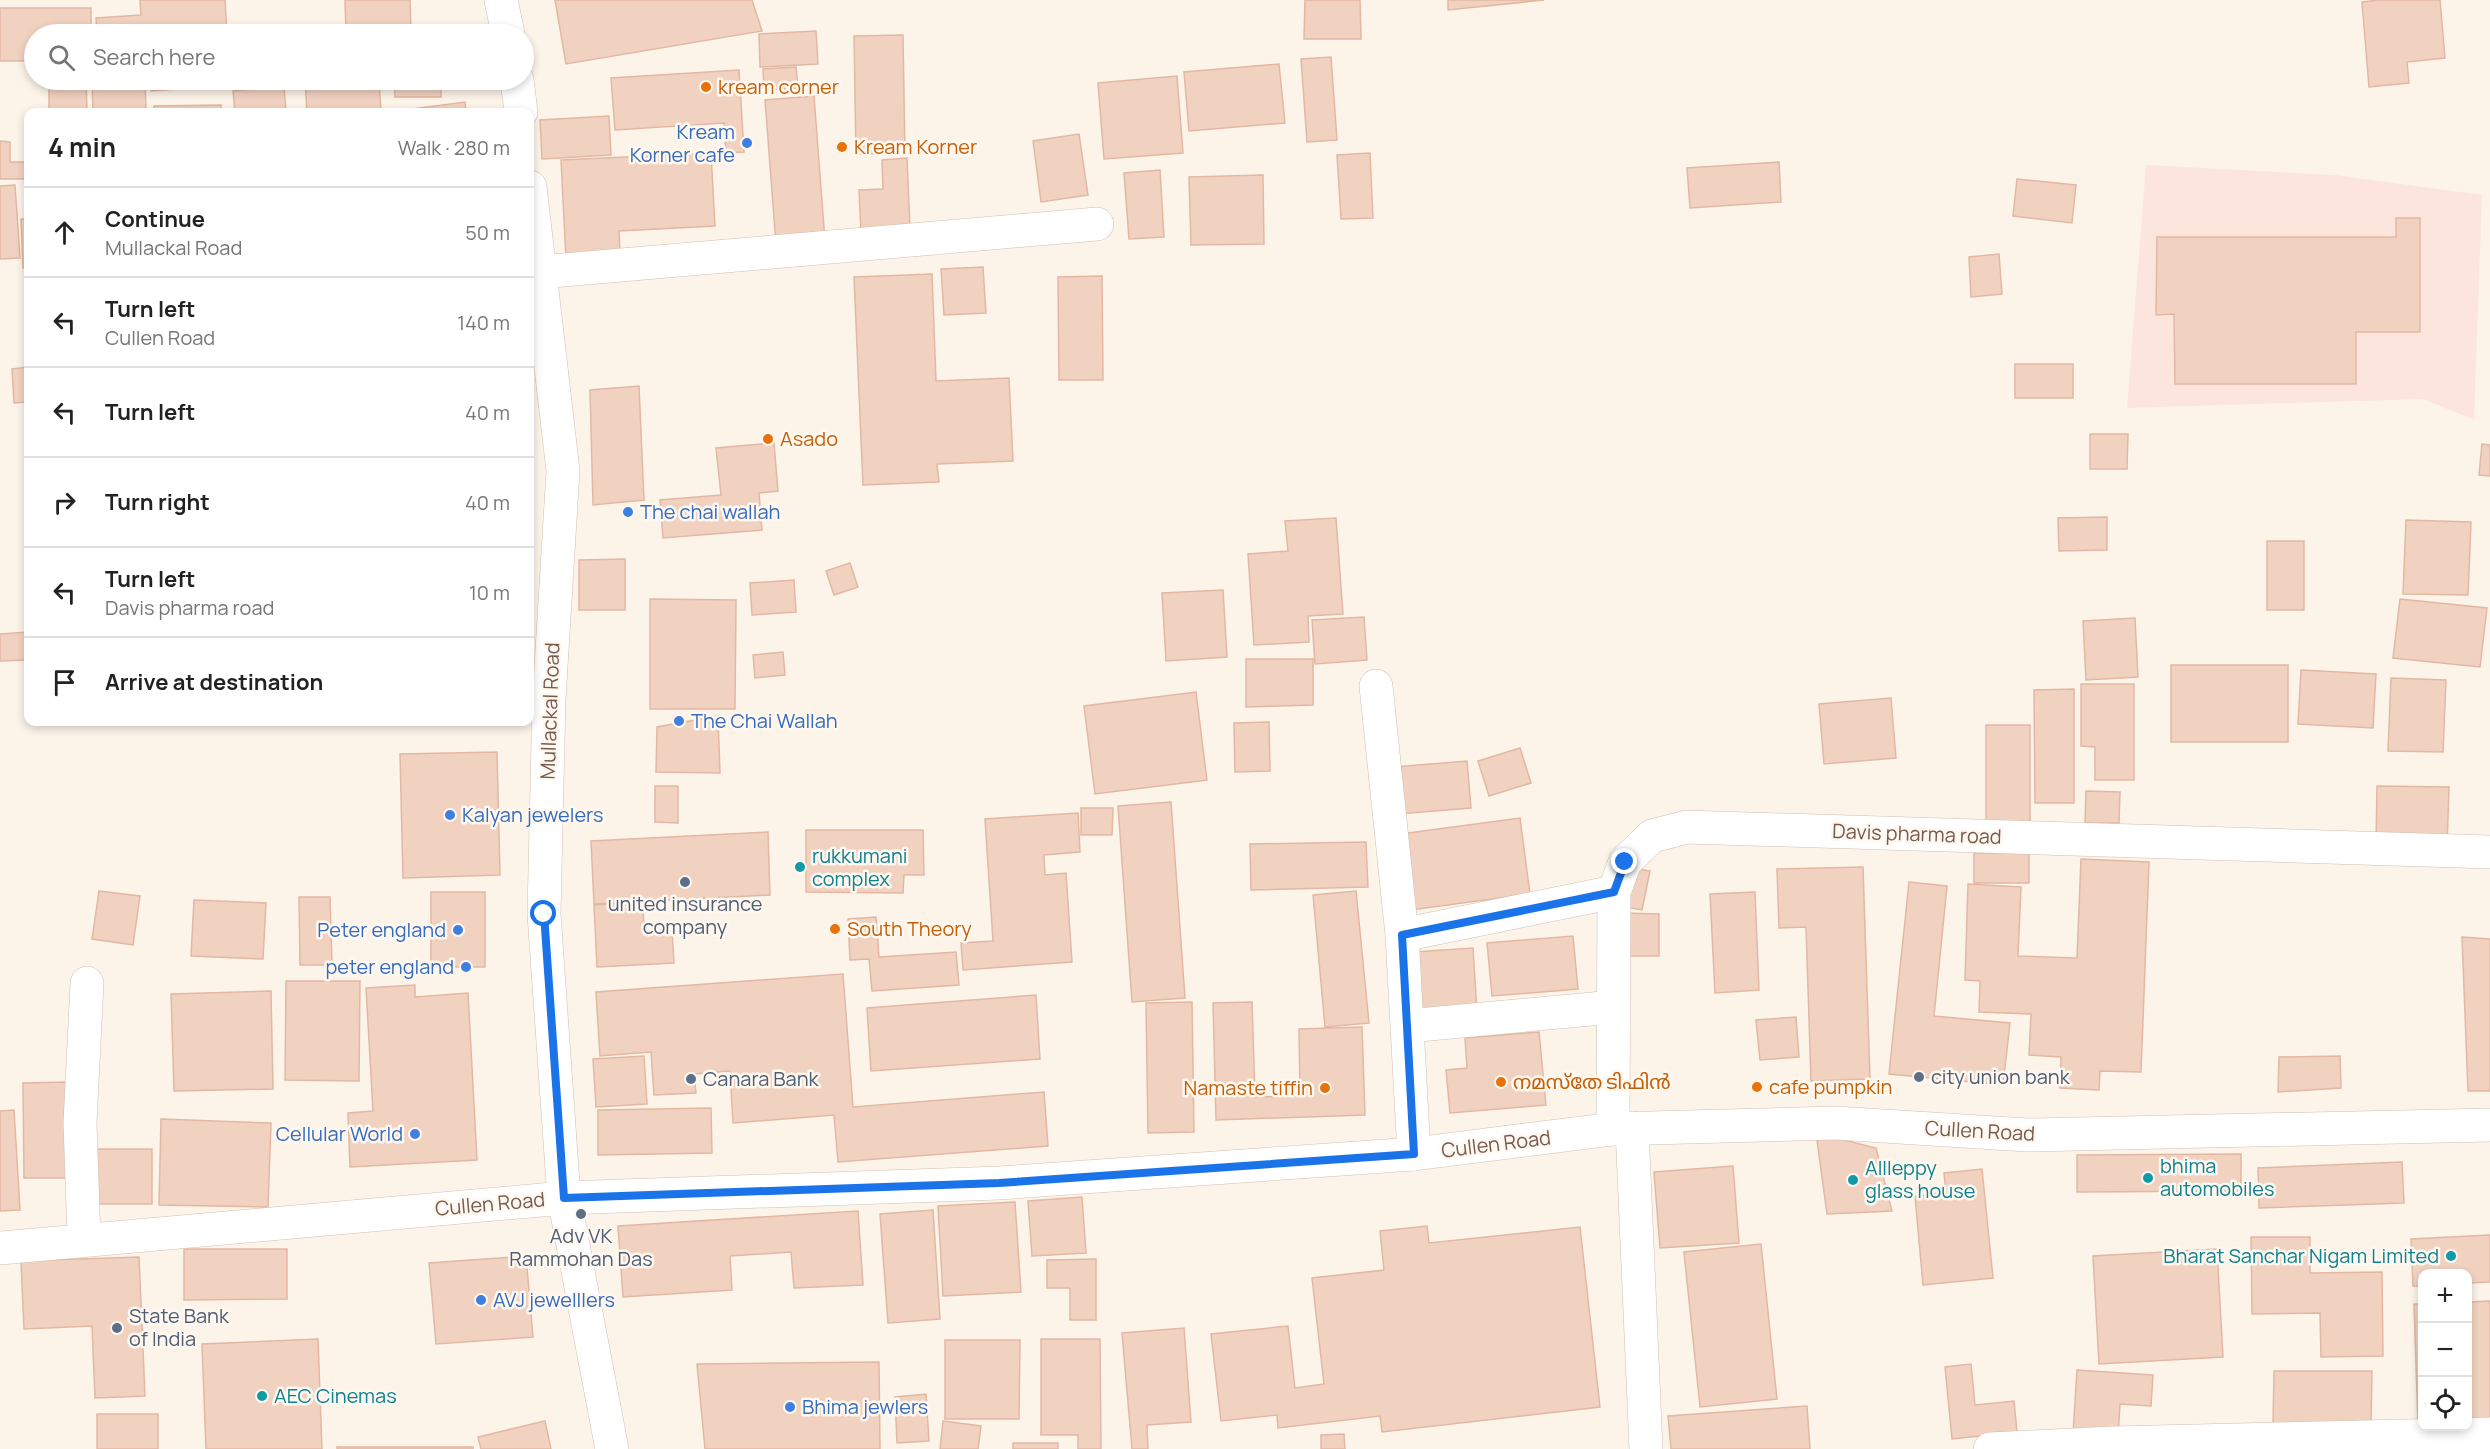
<!DOCTYPE html>
<meta charset="utf-8">
<style>
body{margin:0;font-family:Manrope,"Noto Sans Malayalam",sans-serif;background:#f6f6f6;color:#222}
.controls{position:absolute;right:18px;bottom:18px;display:grid;overflow:hidden;border-radius:12px;box-shadow:0 3px 9px #0003}
.controls button{width:54px;height:54px;display:grid;place-items:center;padding:0;border:0;border-bottom:2px solid #e0e0e0;background:#fff;color:#222;font:30px sans-serif}
.stop{position:absolute;width:18px;height:18px;margin:-14px;border:4px solid #1a73e8;border-radius:50%;background:#fff}
.stop.end{background:#1a73e8;border-color:#fff;box-shadow:0 2px 6px #0008}
.list{margin:0;padding:0;list-style:none}
h2{display:flex;justify-content:space-between;align-items:center;height:78px;margin:0;padding:0 24px;font-size:26px}
h2 small{font-size:20px;font-weight:400;color:#767676}
.list li{display:grid;grid-template-columns:39px 1fr auto;gap:18px;align-items:center;box-sizing:border-box;height:90px;padding:0 24px;border-top:2px solid #e0e0e0}
.list b{display:block;font-size:22px;white-space:nowrap}
.list p{margin:0;font-size:20px;white-space:nowrap;color:#767676}
.list em{font-size:20px;font-style:normal;color:#767676}
.icon{flex:none;width:33px;height:33px;fill:none;stroke:currentColor;stroke-width:2;stroke-linecap:round;stroke-linejoin:round}
.map{position:relative;flex:none;width:2490px;height:1449px;overflow:hidden}
.search{position:absolute;background:#fff;box-shadow:0 3px 9px #0003;left:24px;top:24px;width:510px;height:66px;display:flex;align-items:center;gap:15px;box-sizing:border-box;padding:0 21px;border-radius:33px;color:#767676;font-size:22px}
.panel{position:absolute;background:#fff;box-shadow:0 3px 9px #0003;left:24px;top:108px;width:510px;height:618px;border-radius:12px}
.map>svg:first-child{display:block}
</style>
<div class="map">
<svg width="2490" height="1449" viewBox="0 0 2490 1449">
<rect width="100%" height="100%" fill="#fcf4e9"/>
<!-- commercial -->
<path fill="#fce5dd" d="M2146,165L2335,175L2482,195L2474,420L2423,399L2127,408Z"/>
<!-- building -->
<path fill="#f1d2c1" stroke="#e3b8a2" stroke-width="1.5" d="M140,0H225L227,34H97L96,18L141,15Z
M345,0H410L411,30L346,33Z
M555,0H752L762,31L566,64Z
M1305,0H1360L1361,39H1304Z
M1448,0H1544L1448,10Z
M2379,0H2440L2445,58L2407,62L2409,83L2369,87L2362,2Z
M0,8H91V34H34V61H0Z
M816,31L818,64L760,67L759,34Z
M903,35L905,154H856L854,36Z
M1331,57L1337,140L1307,142L1301,59Z
M1279,64L1285,123L1189,131L1184,72Z
M796,67L798,88L764,90L763,69Z
M739,70L744,152L726,153L724,123L615,130L611,78Z
M1177,76L1183,153L1104,159L1098,83Z
M49,80H86L87,112H49Z
M92,80H145L146,112H93Z
M150,80H230V85L151,91Z
M272,80H379L381,112H307L305,80L272,82Z
M394,80H441V97H395Z
M284,86L286,112H235L233,91Z
M814,96L825,241L776,244L765,100Z
M465,102L466,112H389Z
M221,105V112H154V106Z
M609,116L611,155L542,159L540,120Z
M1079,134L1088,195L1041,202L1033,141Z
M0,141L10,142V162H28V179H0Z
M711,153L715,226L619,231L620,256L566,258L561,160Z
M1370,153L1373,218L1341,219L1337,155Z
M907,158L910,229L861,232L859,190L883,189L882,160Z
M1779,162L1781,202L1690,208L1687,168Z
M1160,170L1164,237L1129,239L1124,173Z
M1263,175L1264,244L1191,245L1189,177Z
M2017,179L2076,185L2072,223L2013,216Z
M15,185L20,258L0,259V186Z
M2396,218H2420V332H2356V384H2175L2174,314L2156,315L2157,237H2396Z
M21,219H28V268H23Z
M1999,254L2002,294L1971,297L1969,257Z
M983,267L986,313L944,315L941,269Z
M932,274L936,381L1009,378L1013,461L937,464L939,482L863,485L854,277Z
M1102,276L1103,380H1059L1058,277Z
M2015,364H2073V398H2015Z
M28,367V402L14,403L12,369Z
M639,386L644,500L593,505L590,390Z
M2090,434H2128L2127,469H2090Z
M774,443L778,491L759,493L762,530L663,538L660,500L721,495L716,448Z
M2482,444L2490,445V476L2479,475Z
M2107,517V550L2059,551L2058,518Z
M1336,518L1343,614L1308,616L1309,642L1254,645L1248,554L1288,551L1285,521Z
M2406,520L2471,522L2468,595L2403,594Z
M2267,541H2304V610H2267Z
M625,559V610H579V560Z
M850,563L858,587L834,595L826,571Z
M794,580L796,612L752,615L750,583Z
M1223,590L1227,657L1166,661L1162,593Z
M650,599L736,600L735,709H650Z
M2400,599L2487,608L2480,667L2393,658Z
M1364,617L1367,660L1315,664L1312,620Z
M2135,618L2138,677L2086,680L2083,621Z
M28,632V660L0,661V634Z
M783,652L785,675L755,678L753,655Z
M1246,659H1313V705L1246,707Z
M2171,665H2288V742H2171Z
M2301,670L2376,674L2373,728L2298,724Z
M2391,678L2446,680L2443,752L2388,751Z
M2081,684H2134V780H2095V747L2081,746Z
M2074,689V803H2035L2034,690Z
M1196,692L1207,780L1095,794L1084,706Z
M1891,698L1896,758L1824,764L1819,704Z
M718,716L720,773L656,772L657,727Z
M1269,722L1270,771L1235,772L1234,723Z
M1986,725H2030V830L1986,831Z
M1520,748L1531,783L1489,796L1478,761Z
M497,752L500,875L403,878L400,754Z
M1467,761L1471,808L1398,814L1394,767Z
M655,786H678V823L655,822Z
M2377,786L2449,787L2447,846L2376,845Z
M2086,791L2120,792L2119,823H2085Z
M1171,802L1185,998L1132,1002L1118,806Z
M1081,808H1113L1112,835H1081Z
M1078,813L1080,852L1044,855L1045,875L1066,873L1072,962L963,970L961,943L993,941L985,819Z
M1520,818L1530,894L1411,910L1401,834Z
M806,830H923L924,875H904L903,893L806,892Z
M768,832L770,895L594,904L591,841Z
M1366,842L1368,887L1251,890L1250,844Z
M1974,853H2029V883H1974Z
M2081,859L2149,862L2141,1072L2100,1071L2099,1090L2060,1088L2061,1057L2029,1055L2031,1014L1979,1012L1980,981L1965,980L1968,884L2021,887L2018,956L2077,958Z
M1628,867L1650,871L1642,910L1620,906Z
M1863,867L1870,1079L1811,1081L1806,927L1779,928L1777,869Z
M1909,882L1947,886L1934,1016L2010,1023L2003,1085L1889,1074Z
M99,891L140,896L133,945L92,939Z
M1356,891L1369,1023L1325,1027L1313,895Z
M431,892H485V967H431Z
M1755,892L1759,990L1715,993L1710,894Z
M299,897H330L332,965H300Z
M194,900L266,903L263,959L191,956Z
M643,902L644,931L672,930L674,963L597,967L594,905Z
M1623,913L1659,914V956H1623Z
M876,917L879,957L956,952L959,985L872,991L869,959L850,960L848,919Z
M1573,936L1578,989L1492,996L1487,943Z
M2462,937L2490,939V1091H2468Z
M1473,948L1477,1012L1417,1015L1414,952Z
M843,974L853,1107L1044,1092L1048,1146L838,1162L834,1115L733,1123L730,1071L694,1074L696,1093L654,1095L651,1052L600,1056L596,992Z
M286,981H360L359,1081L285,1080Z
M415,985V997L468,993L477,1160L350,1167L348,1113L373,1111L366,988Z
M271,991L273,1089L174,1091L171,994Z
M1036,995L1040,1059L871,1071L867,1008Z
M1192,1002L1194,1132L1148,1133L1146,1003Z
M1252,1002L1255,1097L1300,1096L1299,1029L1362,1027L1365,1115L1216,1120L1213,1003Z
M1796,1017L1799,1057L1760,1060L1756,1020Z
M1539,1032L1546,1105L1450,1113L1446,1070L1467,1068L1465,1038Z
M644,1056L647,1104L596,1107L593,1059Z
M2340,1056L2341,1088L2278,1092L2279,1057Z
M67,1082L68,1178H24L23,1083Z
M711,1108L712,1153L598,1155V1110Z
M14,1110L20,1210L0,1211V1111Z
M161,1119L271,1123L268,1207L159,1205Z
M1816,1133L1876,1148L1892,1211L1827,1214Z
M89,1149H152V1204H89Z
M2241,1154V1191L2077,1192V1155Z
M2402,1162L2404,1203L2259,1208L2258,1168Z
M1733,1166L1739,1243L1660,1248L1654,1172Z
M1982,1169L1993,1278L1923,1285L1915,1196L1946,1193L1944,1173Z
M1082,1197L1086,1253L1032,1256L1028,1201Z
M1015,1202L1021,1292L943,1296L938,1206Z
M933,1210L940,1319L888,1323L880,1214Z
M858,1211L863,1285L794,1288L791,1252L730,1256L732,1290L623,1297L618,1226Z
M1427,1226L1429,1243L1580,1227L1600,1407L1382,1432L1380,1416L1278,1428L1277,1415L1221,1421L1211,1334L1288,1326L1295,1388L1324,1384L1312,1278L1384,1270L1380,1231Z
M2490,1235V1282L2468,1283V1274H2422V1286H2413L2411,1239Z
M2251,1237H2310V1273L2382,1272L2383,1356L2321,1357L2320,1313L2252,1314Z
M1761,1244L1777,1399L1700,1407L1684,1252Z
M184,1249H287V1299L184,1300Z
M2217,1249L2223,1357L2099,1364L2093,1256Z
M526,1256L533,1337L436,1344L429,1263Z
M139,1257L145,1396L95,1398L92,1326L24,1329L21,1261Z
M1096,1259V1320H1070V1288H1047V1260Z
M2490,1301V1422L2468,1423V1302Z
M2414,1304H2422V1425H2418Z
M1184,1328L1191,1422L1147,1425L1148,1449H1132L1122,1333Z
M318,1339L322,1449H206L202,1344Z
M1041,1339H1100L1101,1449H1078V1435H1041Z
M945,1340H1020L1019,1419H945Z
M879,1362L880,1449H705L697,1364Z
M1971,1364L1975,1405L2014,1401L2017,1432L1952,1439L1945,1367Z
M2077,1370L2153,1375L2151,1406L2120,1404L2118,1437L2073,1434Z
M2274,1371H2372L2371,1425H2273Z
M926,1394L929,1441L897,1443L895,1397Z
M1807,1406L1810,1449H1671L1668,1416Z
M97,1414H158V1449H97Z
M545,1421L551,1449H481L478,1437Z
M943,1421L981,1426L978,1449H940Z
M1344,1434L1345,1449H1321V1435Z
M1013,1443H1058V1449H1013Z
M337,1447H473V1449H337Z"/>
<g fill="none" stroke-linecap="round" stroke-linejoin="round">
<!-- street casing -->
<g stroke="#d1beb1" stroke-width="34">
<path id="street" d="M540,272L1097,224
M1376,686L1402,935
M1407,1026L1614,1007
M1632,1128L1646,1449
M1613,1129L1614,892L1625,862L1652,836L1687,827L2490,852
M1414,1154L1402,935L1614,892
M84,1239L80,1123L87,983
M1990,1449L2113,1443L2490,1434"/>
</g>
<!-- secondary casing -->
<g stroke="#d4beaf" stroke-width="34">
<path id="secondary" d="M501,0L508,34
M517,80L521,112
M530,187L563,471L549,699L544,914L564,1198L612,1449
M0,1248L564,1198L999,1183L1414,1154L1613,1129L1836,1123L2027,1135L2490,1125"/>
</g>
<!-- street -->
<use href="#street" stroke="#fff" stroke-width="33"/>
<!-- secondary -->
<use href="#secondary" stroke="#fff" stroke-width="33"/>
</g>
<g fill="none" stroke-linecap="round" stroke-linejoin="round">
<!-- route -->
<path stroke="#1a73e8" stroke-width="8" d="M544,914L564,1198L999,1183L1414,1154L1402,935L1614,892L1625,862"/>
</g>
<!-- markers -->
<g fill="#e8710a" stroke="#fff8f0" stroke-width="2">
<circle cx="706" cy="87" r="6"/>
<circle cx="842" cy="147" r="6"/>
<circle cx="768" cy="439" r="6"/>
<circle cx="835" cy="929" r="6"/>
<circle cx="1501" cy="1082" r="6"/>
<circle cx="1757" cy="1087" r="6"/>
<circle cx="1325" cy="1088" r="6"/>
</g>
<g fill="#3f7fe0" stroke="#fff8f0" stroke-width="2">
<circle cx="747" cy="143" r="6"/>
<circle cx="628" cy="512" r="6"/>
<circle cx="679" cy="721" r="6"/>
<circle cx="450" cy="815" r="6"/>
<circle cx="458" cy="930" r="6"/>
<circle cx="466" cy="967" r="6"/>
<circle cx="415" cy="1134" r="6"/>
<circle cx="481" cy="1300" r="6"/>
<circle cx="790" cy="1407" r="6"/>
</g>
<g fill="#0f9aa8" stroke="#fff8f0" stroke-width="2">
<circle cx="800" cy="867" r="6"/>
<circle cx="2148" cy="1178" r="6"/>
<circle cx="1853" cy="1180" r="6"/>
<circle cx="2451" cy="1256" r="6"/>
<circle cx="262" cy="1396" r="6"/>
</g>
<g fill="#5c6f8a" stroke="#fff8f0" stroke-width="2">
<circle cx="685" cy="882" r="6"/>
<circle cx="1919" cy="1077" r="6"/>
<circle cx="691" cy="1079" r="6"/>
<circle cx="581" cy="1214" r="6"/>
<circle cx="117" cy="1328" r="6"/>
</g>
<g text-anchor="middle" stroke-width="5" stroke-linejoin="round" paint-order="stroke">
<!-- food labels -->
<g font-size="20" fill="#c56008" stroke="#fff8f0" text-anchor="start">
<text x="718" y="94">kream corner</text>
<text x="854" y="154">Kream Korner</text>
<text x="780" y="446">Asado</text>
<text x="847" y="936">South Theory</text>
<text x="1513" y="1089">നമസ്തേ ടിഫിൻ</text>
<text x="1769" y="1094">cafe pumpkin</text>
<text x="1313" y="1095" text-anchor="end">Namaste tiffin</text>
</g>
<!-- shop labels -->
<g font-size="20" fill="#366cbe" stroke="#fff8f0" text-anchor="start">
<text x="735" y="139" text-anchor="end">Kream<tspan x="735" dy="23">Korner cafe</tspan></text>
<text x="640" y="519">The chai wallah</text>
<text x="691" y="728">The Chai Wallah</text>
<text x="462" y="822">Kalyan jewelers</text>
<text x="446" y="937" text-anchor="end">Peter england</text>
<text x="454" y="974" text-anchor="end">peter england</text>
<text x="403" y="1141" text-anchor="end">Cellular World</text>
<text x="493" y="1307">AVJ jewelllers</text>
<text x="802" y="1414">Bhima jewlers</text>
</g>
<!-- street labels -->
<g font-size="20" fill="#775a4d" stroke="#fff8f0">
<text transform="translate(550 711) rotate(-88)" y="7">Mullackal Road</text>
<text transform="translate(1917 834) rotate(2)" y="7">Davis pharma road</text>
<text transform="translate(1980 1131) rotate(3)" y="7">Cullen Road</text>
<text transform="translate(1496 1144) rotate(-7)" y="7">Cullen Road</text>
<text transform="translate(490 1204) rotate(-5)" y="7">Cullen Road</text>
</g>
<!-- culture labels -->
<g font-size="20" fill="#0d838f" stroke="#fff8f0" text-anchor="start">
<text x="812" y="863">rukkumani<tspan x="812" dy="23">complex</tspan></text>
<text x="2160" y="1173">bhima<tspan x="2160" dy="23">automobiles</tspan></text>
<text x="1865" y="1175">Allleppy<tspan x="1865" dy="23">glass house</tspan></text>
<text x="2439" y="1263" text-anchor="end">Bharat Sanchar Nigam Limited</text>
<text x="274" y="1403">AEC Cinemas</text>
</g>
<!-- service labels -->
<g font-size="20" fill="#4e5e75" stroke="#fff8f0" text-anchor="start">
<text x="685" y="911" text-anchor="middle">united insurance<tspan x="685" dy="23">company</tspan></text>
<text x="1931" y="1084">city union bank</text>
<text x="703" y="1086">Canara Bank</text>
<text x="581" y="1243" text-anchor="middle">Adv VK<tspan x="581" dy="23">Rammohan Das</tspan></text>
<text x="129" y="1323">State Bank<tspan x="129" dy="23">of India</tspan></text>
</g>
</g>
</svg>
<div class="controls">
<button>+</button>
<button>−</button>
<button><svg class="icon" aria-label="locate" viewBox="0 0 24 24"><circle cx="12" cy="12" r="6"/><path d="M12 2v4M12 18v4M2 12h4M18 12h4"/></svg></button>
</div>
<div class="stop" style="left:544px;top:914px"></div>
<div class="stop end" style="left:1625px;top:862px"></div>
<div class="search"><svg class="icon" aria-label="search" viewBox="0 0 24 24"><circle cx="10" cy="10" r="6"/><path d="M15 15l6 6"/></svg>Search here</div>
<section class="panel">
<h2>4 min<small>Walk · 280 m</small></h2>
<ul class="list">
<li><svg class="icon" aria-label="ahead" viewBox="0 0 24 24"><path d="M12 20V5M6 11l6-6 6 6"/></svg><div><b>Continue</b><p>Mullackal Road</p></div><em>50 m</em></li>
<li><svg class="icon" aria-label="left" viewBox="0 0 24 24"><path d="M17 20v-9H6M10 6l-5 5 5 5"/></svg><div><b>Turn left</b><p>Cullen Road</p></div><em>140 m</em></li>
<li><svg class="icon" aria-label="left" viewBox="0 0 24 24"><path d="M17 20v-9H6M10 6l-5 5 5 5"/></svg><div><b>Turn left</b></div><em>40 m</em></li>
<li><svg class="icon" aria-label="right" viewBox="0 0 24 24"><path d="M7 20v-9h11M14 6l5 5-5 5"/></svg><div><b>Turn right</b></div><em>40 m</em></li>
<li><svg class="icon" aria-label="left" viewBox="0 0 24 24"><path d="M17 20v-9H6M10 6l-5 5 5 5"/></svg><div><b>Turn left</b><p>Davis pharma road</p></div><em>10 m</em></li>
<li><svg class="icon" aria-label="arrive" viewBox="0 0 24 24"><path d="M6 21V4h12l-3 4 3 4H6"/></svg><div><b>Arrive at destination</b></div></li>
</ul>
</section>
</div>
